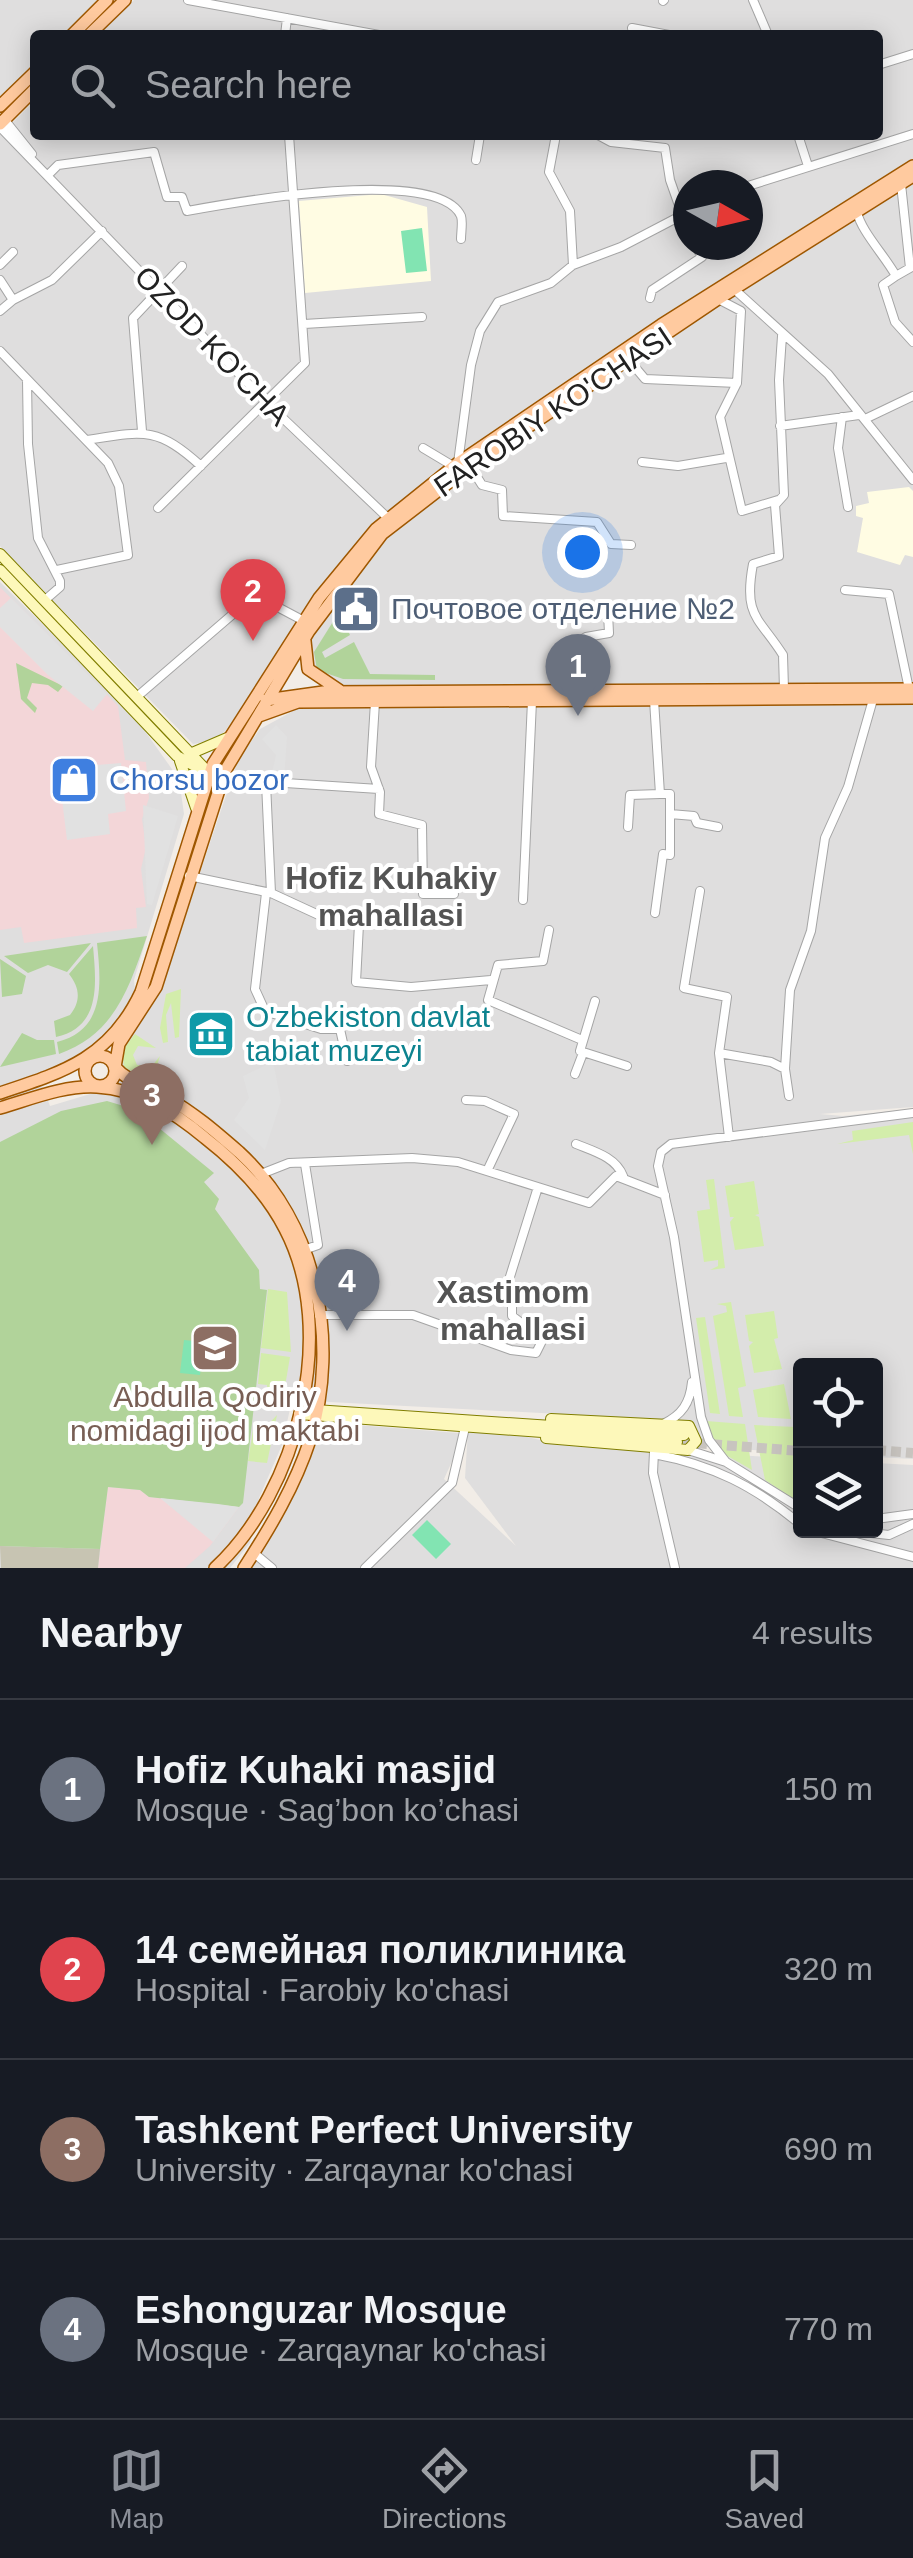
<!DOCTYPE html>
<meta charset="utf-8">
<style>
body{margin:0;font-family:Helvetica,sans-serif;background:#242831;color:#f1f3f6}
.controls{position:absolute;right:30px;bottom:30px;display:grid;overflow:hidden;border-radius:10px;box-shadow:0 5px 25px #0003}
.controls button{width:90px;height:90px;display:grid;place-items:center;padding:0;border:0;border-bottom:2px solid #363941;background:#171b24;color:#f1f3f6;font:50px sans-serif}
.compass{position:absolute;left:673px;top:170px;width:90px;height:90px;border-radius:50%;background:#171b24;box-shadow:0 5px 25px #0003;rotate:98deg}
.you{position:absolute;left:582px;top:552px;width:35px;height:35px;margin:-25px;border:8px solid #fff;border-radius:50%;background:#1a73e8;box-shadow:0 0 0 15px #1a73e833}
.badge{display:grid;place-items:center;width:65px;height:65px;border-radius:50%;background:#8c9099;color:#fff;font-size:32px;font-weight:700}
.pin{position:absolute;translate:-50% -82px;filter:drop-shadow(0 2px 5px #0008)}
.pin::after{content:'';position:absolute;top:52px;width:35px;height:30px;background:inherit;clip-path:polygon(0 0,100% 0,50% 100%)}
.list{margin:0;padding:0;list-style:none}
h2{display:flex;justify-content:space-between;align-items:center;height:130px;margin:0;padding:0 40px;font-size:42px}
h2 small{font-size:32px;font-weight:400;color:#9ea1a6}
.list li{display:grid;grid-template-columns:65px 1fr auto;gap:30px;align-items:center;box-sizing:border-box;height:180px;padding:0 40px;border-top:2px solid #363941}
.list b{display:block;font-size:38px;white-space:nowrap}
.list p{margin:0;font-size:32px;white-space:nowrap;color:#9ea1a6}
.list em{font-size:32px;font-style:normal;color:#9ea1a6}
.icon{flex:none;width:55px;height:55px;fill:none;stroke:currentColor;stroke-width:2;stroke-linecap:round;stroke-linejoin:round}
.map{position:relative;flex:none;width:913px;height:1568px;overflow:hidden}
.search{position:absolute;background:#171b24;box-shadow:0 5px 25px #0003;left:30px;right:30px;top:30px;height:110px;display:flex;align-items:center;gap:25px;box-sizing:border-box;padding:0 35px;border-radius:10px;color:#9ea1a6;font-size:38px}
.sheet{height:850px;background:#171b24}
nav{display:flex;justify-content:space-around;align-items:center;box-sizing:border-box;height:140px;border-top:2px solid #363941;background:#171b24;font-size:28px;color:#9ea1a6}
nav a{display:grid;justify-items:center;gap:5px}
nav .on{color:#8c9099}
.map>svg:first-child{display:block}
</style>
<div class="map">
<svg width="913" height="1568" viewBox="0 0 913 1568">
<rect width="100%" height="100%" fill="#f2ede7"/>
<!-- residential -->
<path fill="#dfdede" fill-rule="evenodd" d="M0,0H107L72,35H35V72L0,106Z
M134,0H913V689L442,691L342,686L309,668L308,639L387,518L225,731L215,740L193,744L0,546V135L35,100V135H878V35H99ZM688,185H748V245H688Z
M0,582L132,713L179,779L184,814L134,980L136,1001L161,988L238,760L260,729L297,709L531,701L913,698V1107L820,1114L843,1116L913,1109V1459L876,1457V1366H800V1453L648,1443L560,1414L292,1400L282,1445L259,1498L250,1543L230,1568H0ZM134,1007L121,1066L148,1088L97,1092L50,1106L39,1077L99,1049Z
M331,1423L458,1433L459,1446L444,1479L516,1546L465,1478L468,1430L510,1433L553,1443L800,1459V1530H876V1463L913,1465V1568H244L301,1462Z"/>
<!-- commercial -->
<path fill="#f3d6d8" d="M0,587L118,706L125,760L146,762L149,798L142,819L146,847L141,869L146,907L136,908L137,928L24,943L21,927L0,930Z
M108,1487L140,1490L149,1497L239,1507L210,1546L185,1568H98Z"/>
<!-- education -->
<path fill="#fffce3" d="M381,194L427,207L431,281L305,293L299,201Z
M909,487L913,491V557L905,555L900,565L857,552L863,518L856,516V506L869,503L867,492Z"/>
<!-- construction -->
<path fill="#c7c4b2" d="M0,1546L100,1549L98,1568H1Z"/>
<!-- grass -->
<path fill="#d3edab" d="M181,989L179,1037L175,1038L171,1003L166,1015L168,1042L163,1043L160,1028L166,994Z
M135,1034L156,1048L138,1046L133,1055L137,1065L152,1066L160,1056L152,1082L124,1067L122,1051Z
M913,1122V1154L909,1135L837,1144L853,1140L852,1131Z
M714,1179L725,1268L710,1270L718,1266V1260L704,1262L697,1211L710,1209L706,1180Z
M754,1181L759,1214L755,1215L759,1217L764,1246L735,1250L730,1222L734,1217H730L725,1186Z
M268,1289L287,1292L291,1352L261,1348Z
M731,1302L746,1386L738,1388L743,1417L729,1416L713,1316L727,1312L726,1306L717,1304Z
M774,1311L778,1338L774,1339L782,1369L754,1373L749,1346L753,1342L749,1341L745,1315Z
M705,1317L720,1414L710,1413L696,1318Z
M261,1353L290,1357L282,1404L267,1391V1385L258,1384Z
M784,1384L791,1419L758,1417L753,1390Z
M277,1415L267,1463L248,1461L253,1430L262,1431Z
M706,1421L745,1424L752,1470L717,1450Z
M754,1425L796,1427L800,1503L765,1480Z"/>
<!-- forest -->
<path fill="#b1d39a" d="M339,612L350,635L322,652L325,658L354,642L370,674L435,675V680L343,679L317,670L314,652Z
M16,663L63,686L58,692L48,685L32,683L27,698L37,708L35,713L21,699Z
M147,936C129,988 115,1034 59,1054L57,1042C106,1030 101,983 97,943Z
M91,943L67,972L48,965L28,973L4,956Z
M93,946C96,982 102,1027 56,1037L54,1021L70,1015C81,1001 80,988 69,974Z
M0,959L26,976L22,994L2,997Z
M22,1033L37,1040H54L56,1054L0,1067Z
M107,1101L137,1110L214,1173L204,1182L219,1199L215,1209L259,1270L260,1289L267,1290L243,1503L239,1507L149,1497L140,1490L108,1487L100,1549L0,1546V1142L61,1111Z"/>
<!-- pitch -->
<path fill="#82e4b2" d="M422,228L427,271L406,273L401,231Z
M184,1340L204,1342L200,1375L180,1373Z
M427,1520L451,1544L436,1559L412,1535Z"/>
<!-- parking -->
<path fill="#e1e1e1" d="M11,598L107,694L93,711L48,675L0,627V608Z
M276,725L287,737L284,779L271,778L276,755L262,739Z
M121,763L126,811L108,814L110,834L67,840L59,775L97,771V765Z
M143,805L178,816L152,905L147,904Z
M273,1062L281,1101L265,1150L234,1120L249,1098L243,1076Z
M160,1498L218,1504L239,1507L213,1542Z"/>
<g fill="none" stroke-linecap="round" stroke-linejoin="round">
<!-- secondary-tunnel -->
<path stroke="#c8c4bf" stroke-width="10" stroke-dasharray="10 5" stroke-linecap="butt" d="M682,1442L800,1451
M876,1450L913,1453"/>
<!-- street casing -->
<g stroke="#a5a5a5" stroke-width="10">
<path id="street" d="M188,0L379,35
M753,0L768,35
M663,1L664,0
M632,28L669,35
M285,35L287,18
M878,65L913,54
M4,119L32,154
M0,127L268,404L390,520
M556,135L549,172L570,211L573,265
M598,135L611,142L665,148L670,180L688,231
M798,135L808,166
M476,160L480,135
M48,175L58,165L154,152L167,197H182L187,211C231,203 438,165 461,216C463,222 461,232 461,239
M748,186L913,134
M857,212C861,231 885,256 896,276L883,285L895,322L913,342
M0,265L13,252
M896,276L910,268L901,184
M0,280L13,300L0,311
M734,289L828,374L913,480
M650,298L652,290L702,257L695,245
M718,299L741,311L737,383L720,417L742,511L778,500
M13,300L52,280L102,231
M304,324L422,317
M782,336L779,380L784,495L775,505L779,556L753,564C743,617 759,617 783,655L784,689
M0,351L108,463L119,486L128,555L57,570
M629,360L645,379L737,383
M27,380L28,444L38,538L60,581V587L45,600
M842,417L838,448L848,507
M865,419L913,396
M780,426L859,415
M142,431L133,318L182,266
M87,440C143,431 157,426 201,466
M423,448L453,466
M642,462L678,466L726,458
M458,463L471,365L480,331L498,302L551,283L573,265L621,247L688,212
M470,466L482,485L502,490L503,516L597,522L611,544L631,545
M158,508L305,363L289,135
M845,590L889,594L909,689
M567,690L565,650L586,637L609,633L608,613L612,611
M139,695L255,595L304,621
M654,700L660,794
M375,702L371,767L380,792L379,814L422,825L423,894H454
M221,779L379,789
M266,783L271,893
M670,814L694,816L697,823L718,827
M628,827L630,795L660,794
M189,876L271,893L323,917L359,924L356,982L411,987L491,980
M700,891L684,988L727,997L719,1053L729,1137
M266,893L255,989L265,1011L321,1029H340L347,1061
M523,900L532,701
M655,913L663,854L670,855V794H660
M549,930L543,961L498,965L488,1000L582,1040
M595,1001L580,1051L627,1066
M719,1053L771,1062L785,1069
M575,1074L583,1053
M789,1096L785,1069L790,990L811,931L825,838L848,787L874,696
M466,1100L485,1101L514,1114L488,1169
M576,1144C593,1151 616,1157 623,1176
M261,1174L289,1163L412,1158L458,1162L589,1203L616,1176L665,1195
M301,1251L318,1245L305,1164
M319,1315H413L511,1350L536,1353L543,1339L512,1316V1287L508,1283L538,1187
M663,1424C682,1415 690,1403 692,1382
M688,1450L726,1462L800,1508
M654,1452L653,1473L675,1568
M654,1454C713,1465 754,1486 800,1524
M726,1462L709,1440L701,1417L674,1237L658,1166L661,1152L671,1144L913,1113
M876,1519L913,1514
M810,1530L913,1557
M843,1530L889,1535L913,1524
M254,1553L272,1568
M365,1568L452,1483L466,1423"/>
</g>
<!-- secondary casing -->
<g stroke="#807e00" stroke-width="12">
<path id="secondary" d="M0,554L209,773
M0,570L177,756L205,772
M192,753L227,738
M180,761L196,808
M300,1409L684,1435
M299,1414L677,1442
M546,1438L688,1450L696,1441L689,1426L551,1419"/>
</g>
<!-- primary casing -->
<g stroke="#9e5700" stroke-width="14">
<path id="primary" d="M72,35L107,0
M89,35L125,0
M0,106L35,72
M0,124L35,89
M305,641L308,669L339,690
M266,700L323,692L913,689
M259,716L298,702L913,698
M85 1071a15 15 0 1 1 30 0a15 15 0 1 1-30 0Z
M0,1093C64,1072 110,1058 141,992L213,764L319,598L376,529L458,463L661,325L913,166
M0,1108C31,1099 64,1085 97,1087C138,1089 174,1112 205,1138C237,1163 266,1192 285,1229C339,1332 298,1491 215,1568
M244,1568C270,1528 295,1486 310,1440C341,1339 316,1223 239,1152C216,1132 193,1112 166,1097C148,1086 129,1083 115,1067L119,1044L156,987L225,771L309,631L382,534L470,466L718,299L913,176"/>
</g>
<!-- street -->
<use href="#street" stroke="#fff" stroke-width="8"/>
<!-- secondary -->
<use href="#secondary" stroke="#fdf8ba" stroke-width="10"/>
<!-- primary -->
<use href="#primary" stroke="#ffca9f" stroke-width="11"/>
</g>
<!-- icons -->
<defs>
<g id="civic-square" transform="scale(2.5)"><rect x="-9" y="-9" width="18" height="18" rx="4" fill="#5c6f8a" stroke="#fff"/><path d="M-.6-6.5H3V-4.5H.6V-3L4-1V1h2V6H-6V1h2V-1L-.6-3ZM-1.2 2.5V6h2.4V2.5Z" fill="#fff"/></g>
<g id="shop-square" transform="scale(2.5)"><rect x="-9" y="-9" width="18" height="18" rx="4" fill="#3f7fe0" stroke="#fff"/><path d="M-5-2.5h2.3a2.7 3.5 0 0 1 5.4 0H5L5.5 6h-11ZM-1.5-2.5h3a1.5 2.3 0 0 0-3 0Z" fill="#fff"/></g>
<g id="museum-square" transform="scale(2.5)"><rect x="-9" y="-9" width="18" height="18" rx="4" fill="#0f9aa8" stroke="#fff"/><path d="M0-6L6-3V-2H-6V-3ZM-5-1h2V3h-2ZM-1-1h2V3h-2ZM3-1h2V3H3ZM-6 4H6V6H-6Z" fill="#fff"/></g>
<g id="school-square" transform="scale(2.5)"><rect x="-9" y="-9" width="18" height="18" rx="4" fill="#8d6e63" stroke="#fff"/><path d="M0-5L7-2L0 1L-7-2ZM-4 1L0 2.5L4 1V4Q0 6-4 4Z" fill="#fff"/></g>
</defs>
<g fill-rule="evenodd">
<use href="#civic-square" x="356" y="609"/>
<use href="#shop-square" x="74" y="780"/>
<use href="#museum-square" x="211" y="1034"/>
<use href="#school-square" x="215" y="1348"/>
</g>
<g text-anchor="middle" stroke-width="8" stroke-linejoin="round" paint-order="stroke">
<!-- street labels -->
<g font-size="30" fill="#212121" stroke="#fff">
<text transform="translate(212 346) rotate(46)" y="10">OZOD KO'CHA</text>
<text transform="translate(553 412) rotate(-34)" y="10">FAROBIY KO'CHASI</text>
</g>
<!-- service labels -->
<g font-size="30" fill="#4e5e75" stroke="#fff" text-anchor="start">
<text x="391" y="619">Почтовое отделение №2</text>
</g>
<!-- shop labels -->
<g font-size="30" fill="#366cbe" stroke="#fff" text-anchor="start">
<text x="109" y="790">Chorsu bozor</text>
</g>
<!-- culture labels -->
<g font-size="30" fill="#0d838f" stroke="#fff" text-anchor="start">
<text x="246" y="1027">O'zbekiston davlat<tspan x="246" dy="34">tabiat muzeyi</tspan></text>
</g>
<!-- education labels -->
<g font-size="30" fill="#785e54" stroke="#fff">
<text x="215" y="1407">Abdulla Qodiriy<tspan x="215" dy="34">nomidagi ijod maktabi</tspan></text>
</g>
<!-- neighbourhood labels -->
<g font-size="32" font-weight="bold" fill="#545454" stroke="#fff">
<text x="391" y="889">Hofiz Kuhakiy<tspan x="391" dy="37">mahallasi</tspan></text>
<text x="513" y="1303">Xastimom<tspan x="513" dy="37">mahallasi</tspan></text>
</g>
</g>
</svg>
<div class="controls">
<button><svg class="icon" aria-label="locate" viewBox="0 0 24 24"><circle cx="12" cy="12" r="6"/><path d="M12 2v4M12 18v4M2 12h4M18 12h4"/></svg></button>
<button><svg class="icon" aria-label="layers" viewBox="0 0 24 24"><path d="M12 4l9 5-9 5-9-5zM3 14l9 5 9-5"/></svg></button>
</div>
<svg class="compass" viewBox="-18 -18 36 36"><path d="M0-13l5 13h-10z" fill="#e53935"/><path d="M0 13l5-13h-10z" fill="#9ea1a6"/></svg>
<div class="you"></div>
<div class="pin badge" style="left:578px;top:716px;background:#6b7280">1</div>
<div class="pin badge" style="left:253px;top:641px;background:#e0444e">2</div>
<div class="pin badge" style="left:152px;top:1145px;background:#8d6e63">3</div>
<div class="pin badge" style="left:347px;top:1331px;background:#6b7280">4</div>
<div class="search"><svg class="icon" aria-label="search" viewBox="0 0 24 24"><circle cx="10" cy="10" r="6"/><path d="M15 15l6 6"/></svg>Search here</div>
</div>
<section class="sheet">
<h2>Nearby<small>4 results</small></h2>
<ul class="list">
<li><span class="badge" style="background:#6b7280">1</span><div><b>Hofiz Kuhaki masjid</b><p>Mosque · Sag’bon ko’chasi</p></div><em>150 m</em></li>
<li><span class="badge" style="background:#e0444e">2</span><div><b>14 семейная поликлиника</b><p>Hospital · Farobiy ko'chasi</p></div><em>320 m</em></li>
<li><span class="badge" style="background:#8d6e63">3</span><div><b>Tashkent Perfect University</b><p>University · Zarqaynar ko'chasi</p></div><em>690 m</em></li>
<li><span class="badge" style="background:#6b7280">4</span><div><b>Eshonguzar Mosque</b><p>Mosque · Zarqaynar ko'chasi</p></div><em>770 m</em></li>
</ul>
</section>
<nav>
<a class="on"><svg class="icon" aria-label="map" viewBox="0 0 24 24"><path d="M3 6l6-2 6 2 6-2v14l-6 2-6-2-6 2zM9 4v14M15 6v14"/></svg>Map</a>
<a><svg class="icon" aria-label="directions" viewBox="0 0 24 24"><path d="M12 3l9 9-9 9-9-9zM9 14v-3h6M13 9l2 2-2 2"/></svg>Directions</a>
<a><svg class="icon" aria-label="saved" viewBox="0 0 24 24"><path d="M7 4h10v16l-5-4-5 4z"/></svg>Saved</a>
</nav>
